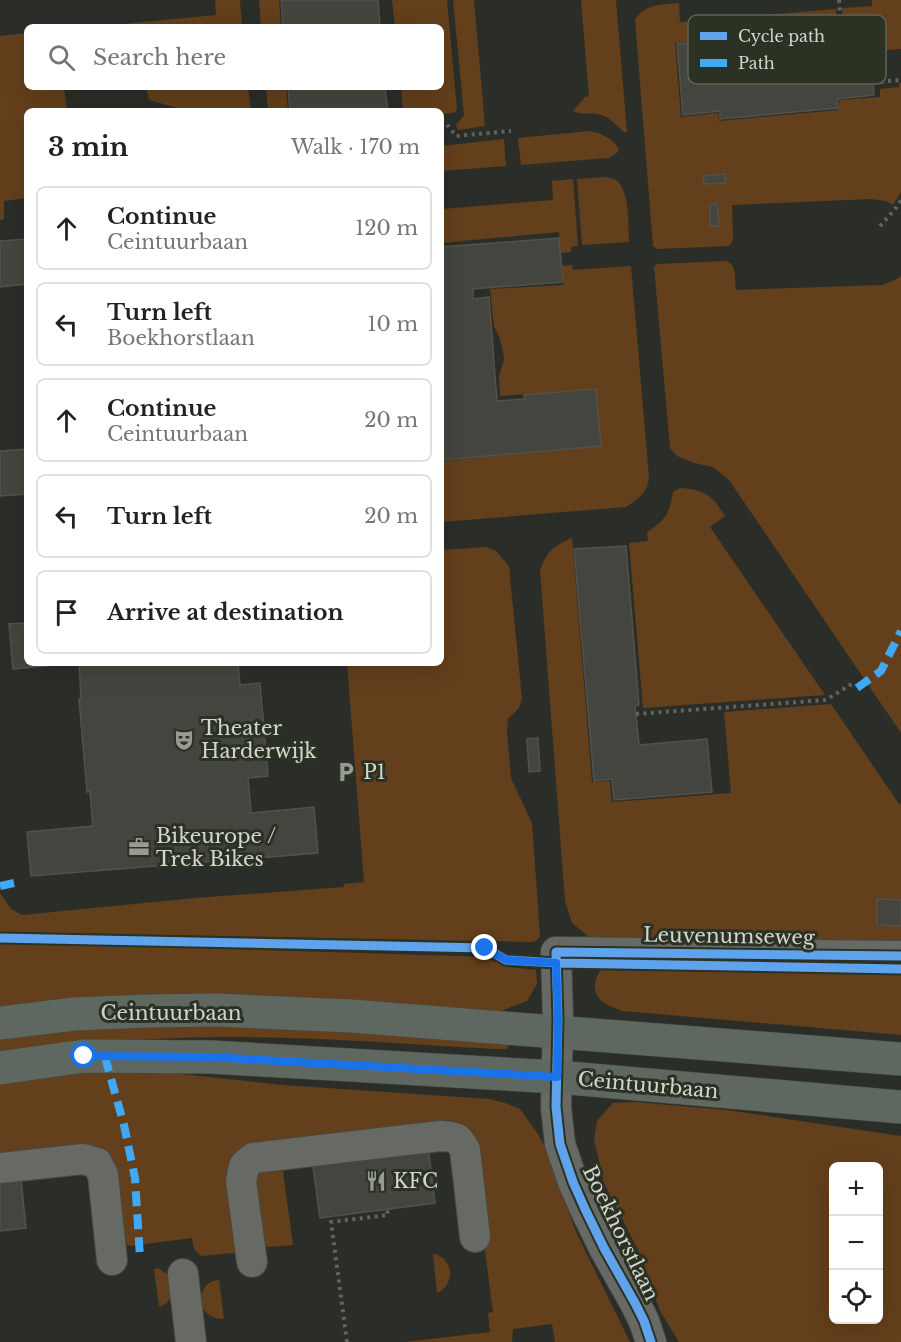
<!DOCTYPE html>
<meta charset="utf-8">
<style>
body{margin:0;font-family:"Libre Baskerville",serif;background:#f6f6f6;color:#222}
.controls{position:absolute;right:18px;bottom:18px;display:grid;overflow:hidden;border-radius:9px;box-shadow:0 6px 24px #0002}
.controls button{width:54px;height:54px;display:grid;place-items:center;padding:0;border:0;border-bottom:2px solid #e0e0e0;background:#fff;color:#222;font:30px sans-serif}
.stop{position:absolute;width:18px;height:18px;margin:-14px;border:4px solid #1a73e8;border-radius:50%;background:#fff}
.stop.end{background:#1a73e8;border-color:#fff;box-shadow:0 2px 6px #0008}
.list{margin:0;padding:0;list-style:none}
h2{display:flex;justify-content:space-between;align-items:center;height:78px;margin:0;padding:0 24px;font-size:26px}
h2 small{font-size:20px;font-weight:400;color:#767676}
.list li{display:grid;grid-template-columns:39px 1fr auto;gap:18px;align-items:center;box-sizing:border-box;height:84px;margin:0 12px 12px;padding:0 12px;border:2px solid #e0e0e0;border-radius:9px}
.list b{display:block;font-size:22px;white-space:nowrap}
.list p{margin:0;font-size:20px;white-space:nowrap;color:#767676}
.list em{font-size:20px;font-style:normal;color:#767676}
.icon{flex:none;width:33px;height:33px;fill:none;stroke:currentColor;stroke-width:2;stroke-linecap:round;stroke-linejoin:round}
.map{position:relative;flex:none;width:901px;height:1342px;overflow:hidden}
.search{position:absolute;background:#fff;box-shadow:0 6px 24px #0002;left:24px;top:24px;width:420px;height:66px;display:flex;align-items:center;gap:15px;box-sizing:border-box;padding:0 21px;border-radius:9px;color:#767676;font-size:22px}
.panel{position:absolute;background:#fff;box-shadow:0 6px 24px #0002;left:24px;top:108px;width:420px;height:558px;border-radius:9px}
.map>svg:first-child{display:block}
</style>
<div class="map">
<svg width="901" height="1342" viewBox="0 0 901 1342">
<rect width="100%" height="100%" fill="#2b2e28"/>
<!-- green -->
<path fill="#633f1b" fill-rule="evenodd" d="M215,0H240L242,27H91L216,15Z
M259,0H279L281,27H261Z
M392,0H447L457,110L453,113L441,114V111H403L401,87H441V27H395Z
M453,0H474L485,126L458,130L456,125L464,115Z
M581,0H616L627,132H624C618,127 611,119 604,116C593,111 582,116 573,111L585,97L589,96Z
M872,0H901V49L877,51L874,20L843,23L842,8L872,6Z
M679,3L680,22L836,9V22L712,33V40L675,43L681,117L718,113L719,121L838,110L839,100L880,97V89L899,87V83H901V192L893,205L886,201L871,199L732,205L733,240L731,244L728,246L658,249L653,246L635,20C645,3 661,5 679,3Z
M27,33V87H64L67,111H27V142L25,151L27,159V198L4,201V219L0,220V36Z
M146,87H248L251,111H183L178,108L149,100Z
M266,87H286L288,111H268Z
M589,131C601,133 612,138 619,149C617,154 613,156 608,158L521,165L518,138Z
M504,139L506,166L441,171V146Z
M606,177C609,178 613,178 616,180C630,190 628,226 629,242L582,245L577,179Z
M573,179L578,246L571,247V252L561,253L559,232L441,243V209L553,200L552,181Z
M726,261C738,265 734,280 736,290L883,285L895,280L901,276V733L729,480L713,467L694,463L677,456L670,448L654,266L658,264Z
M572,265L573,270L631,266L649,478C648,492 637,500 626,507L441,522V461L601,446L596,389L500,396L499,376L504,360L503,351L499,336L494,327L490,289L564,285L562,266Z
M680,488C706,490 712,495 725,516L710,527L825,695L643,708L629,543L648,541L647,532C666,520 669,514 673,492Z
M572,538L592,782L610,781L612,802L731,793L724,712L831,704L899,804L901,803V947L594,941L572,923L565,901L540,570C548,550 552,547 572,538Z
M486,547L496,551L509,566L522,699L519,708L508,719L507,732L511,778L532,823L540,936L536,941L531,942L69,933L0,934V893L11,909L22,915L195,898L344,887V884L364,882L347,663H441V550Z
M0,944H69L460,956L484,957L508,967L536,970L537,984L527,1001L501,1011L0,1007Z
M601,970L901,974V1035L622,1011C616,1008 608,1006 603,1002C592,993 593,980 601,970Z
M146,1023L350,1030L507,1043L508,1047L506,1049H494C407,1044 320,1037 233,1037C155,1036 77,1045 0,1053V1036Z
M86,1071L162,1072L283,1085L490,1099L505,1103L520,1109L538,1134L546,1149L576,1232L630,1342H555L552,1324L513,1329L512,1342H405L490,1332L488,1313L493,1312L470,1136L251,1145L239,1246L234,1253L201,1256L194,1249L192,1238L130,1246L123,1242L110,1163H0V1081Z
M635,1102L727,1110L901,1136V1342H679L660,1311L641,1256L604,1183L594,1139L597,1121L613,1103ZM878,1166V1320H834V1166Z
M282,1164L293,1245L268,1247L264,1245L251,1174Z
M433,1254C454,1257 456,1285 437,1293Z
M158,1268L168,1275L170,1280L171,1296L167,1303L159,1307L154,1269Z
M219,1280L224,1319C193,1319 195,1281 219,1280Z"/>
<!-- building -->
<path fill="#44453e" stroke="#52524d" stroke-width="1.5" d="M281,0H378L380,27H283Z
M830,25L831,35L869,31L874,95L837,99L838,108L720,119V111L683,115L677,44L714,41V35Z
M288,87H385L388,111H290Z
M725,174L726,183L704,184L703,176Z
M710,204H717L719,226H710Z
M559,238L563,282L473,289V299L489,297L497,401L525,399L524,395L596,389L601,446L441,460V247Z
M27,239V284L0,287V241Z
M27,449V494L0,496V451Z
M626,546L639,705L635,706L639,745L707,739L712,792L614,800L612,779L594,781L574,549Z
M27,623V663H77L13,669L9,624Z
M79,663H238L240,685L260,683L268,776L248,778L251,813L314,807L318,853L31,876L27,832L93,826L90,791L87,792L79,699H81Z
M538,738L540,771L529,772L527,739Z
M877,899L901,900V926L877,925Z
M428,1146L435,1203L320,1218L313,1166Z
M0,1177L21,1179L26,1228L0,1231Z"/>
<g fill="none" stroke-linecap="round" stroke-linejoin="round">
<!-- minor casing -->
<g stroke="#454942" stroke-width="32">
<path id="minor" d="M0,1168L83,1159L97,1163L103,1175L112,1260
M252,1262L241,1181L244,1166L253,1158L440,1136C455,1137 458,1136 465,1150L475,1237
M183,1274L191,1342
M651,1342L644,1321L635,1303L604,1248L585,1209L573,1182L560,1144L556,1107L558,1019L556,952L901,956"/>
</g>
<!-- major casing -->
<g stroke="#454942" stroke-width="34">
<path id="major" d="M0,1023L74,1014L147,1011L217,1010L351,1016L901,1059
M0,1068L84,1056L211,1057L557,1077L901,1107"/>
</g>
<!-- path -->
<path stroke="#61645f" stroke-width="4" stroke-dasharray="3 4.5" stroke-linecap="butt" d="M839,0L841,29L871,26L876,82L901,80
M441,122H445L456,136L511,131
M880,226L896,208L901,200
M636,714L826,700L853,683
M347,1342L331,1222L388,1215L387,1209"/>
<!-- minor -->
<use href="#minor" stroke="#676a64" stroke-width="30"/>
<!-- major -->
<use href="#major" stroke="#5e6760" stroke-width="33"/>
<!-- quiet -->
<path stroke="#3fa9f5" stroke-width="8" stroke-dasharray="15 8" stroke-linecap="butt" d="M857,688L881,671L901,631
M0,886L14,883
M105,1057L124,1125L135,1178L140,1257"/>
<!-- cycleway casing -->
<g stroke="#2b3224" stroke-width="13">
<path id="cycleway" d="M0,938L485,948L506,960L557,963L901,969
M651,1342L644,1321L635,1303L604,1248L585,1209L573,1182L560,1144L556,1107L558,1019L556,952L901,956"/>
</g>
<!-- cycleway -->
<use href="#cycleway" stroke="#60a3ed" stroke-width="9"/>
</g>
<g fill="none" stroke-linecap="round" stroke-linejoin="round">
<!-- route -->
<path stroke="#1a73e8" stroke-width="8" d="M84,1056L211,1057L557,1077L558,1019L556,963L506,960L485,948"/>
</g>
<!-- icons -->
<defs>
<g id="theatre-bare" transform="scale(1.62)"><path d="M-5-5.5Q0-4 5-5.5V0Q5 5 0 6Q-5 5-5 0ZM-3.3-2.5H-1v1.5H-3.3ZM1-2.5H3.3v1.5H1ZM-2.8 1Q0 5.5 2.8 1Z" fill="#979b93" stroke="#2b3224" stroke-width="2.5" paint-order="stroke"/></g>
<g id="parking-bare" transform="scale(1.62)"><path d="M-3.5-5.5H1a3.5 3.5 0 0 1 0 7H-1V5.5H-3.5ZM-1-3.4V-.6H.8a1.4 1.4 0 0 0 0-2.8Z" fill="#979b93" stroke="#2b3224" stroke-width="2.5" paint-order="stroke"/></g>
<g id="office-bare" transform="scale(1.62)"><path d="M-6-3h4V-5.5h4V-3h4V5H-6ZM-1-4.5V-3h2v-1.5ZM-6 0V1H6V0Z" fill="#979b93" stroke="#2b3224" stroke-width="2.5" paint-order="stroke"/></g>
<g id="restaurant-bare" transform="scale(1.62)"><path d="M-5-6h1v4h1v-4h1v4h1v-4h1v5L-1.5 .5V6h-2V.5L-5-1ZM5-6V6H3V1.5H1.5Q1.5-4 5-6Z" fill="#979b93" stroke="#2b3224" stroke-width="2.5" paint-order="stroke"/></g>
</defs>
<g fill-rule="evenodd">
<use href="#theatre-bare" x="184" y="740"/>
<use href="#parking-bare" x="346" y="772"/>
<use href="#office-bare" x="139" y="847"/>
<use href="#restaurant-bare" x="376" y="1181"/>
</g>
<g text-anchor="middle" stroke-width="6" stroke-linejoin="round" paint-order="stroke">
<!-- poi labels -->
<g font-size="20" fill="#d1d5cd" stroke="#2b3224" text-anchor="start">
<text x="201" y="735">Theater<tspan x="201" dy="23">Harderwijk</tspan></text>
<text x="363" y="779">P1</text>
<text x="156" y="843">Bikeurope /<tspan x="156" dy="23">Trek Bikes</tspan></text>
<text x="393" y="1188">KFC</text>
</g>
<!-- street labels -->
<g font-size="20" fill="#d1d5cd" stroke="#2b3224">
<text transform="translate(729 936) rotate(1)" y="7">Leuvenumseweg</text>
<text x="171" y="1020">Ceintuurbaan</text>
<text transform="translate(648 1085) rotate(5)" y="7">Ceintuurbaan</text>
<text transform="translate(621 1233) rotate(64)" y="7">Boekhorstlaan</text>
</g>
</g>
<!-- legend -->
<rect x="688" y="15" width="198" height="69" rx="9" fill="#2b3224" stroke="#5d6357" stroke-width="1.5"/>
<rect x="700" y="32" width="27" height="8" fill="#60a3ed"/>
<rect x="700" y="59" width="27" height="8" fill="#3fa9f5"/>
<g font-size="16" fill="#d1d5cd">
<text x="738" y="42">Cycle path</text>
<text x="738" y="69">Path</text>
</g>
</svg>
<div class="controls">
<button>+</button>
<button>−</button>
<button><svg class="icon" aria-label="locate" viewBox="0 0 24 24"><circle cx="12" cy="12" r="6"/><path d="M12 2v4M12 18v4M2 12h4M18 12h4"/></svg></button>
</div>
<div class="stop" style="left:84px;top:1056px"></div>
<div class="stop end" style="left:485px;top:948px"></div>
<div class="search"><svg class="icon" aria-label="search" viewBox="0 0 24 24"><circle cx="10" cy="10" r="6"/><path d="M15 15l6 6"/></svg>Search here</div>
<section class="panel">
<h2>3 min<small>Walk · 170 m</small></h2>
<ul class="list">
<li><svg class="icon" aria-label="ahead" viewBox="0 0 24 24"><path d="M12 20V5M6 11l6-6 6 6"/></svg><div><b>Continue</b><p>Ceintuurbaan</p></div><em>120 m</em></li>
<li><svg class="icon" aria-label="left" viewBox="0 0 24 24"><path d="M17 20v-9H6M10 6l-5 5 5 5"/></svg><div><b>Turn left</b><p>Boekhorstlaan</p></div><em>10 m</em></li>
<li><svg class="icon" aria-label="ahead" viewBox="0 0 24 24"><path d="M12 20V5M6 11l6-6 6 6"/></svg><div><b>Continue</b><p>Ceintuurbaan</p></div><em>20 m</em></li>
<li><svg class="icon" aria-label="left" viewBox="0 0 24 24"><path d="M17 20v-9H6M10 6l-5 5 5 5"/></svg><div><b>Turn left</b></div><em>20 m</em></li>
<li><svg class="icon" aria-label="arrive" viewBox="0 0 24 24"><path d="M6 21V4h12l-3 4 3 4H6"/></svg><div><b>Arrive at destination</b></div></li>
</ul>
</section>
</div>
